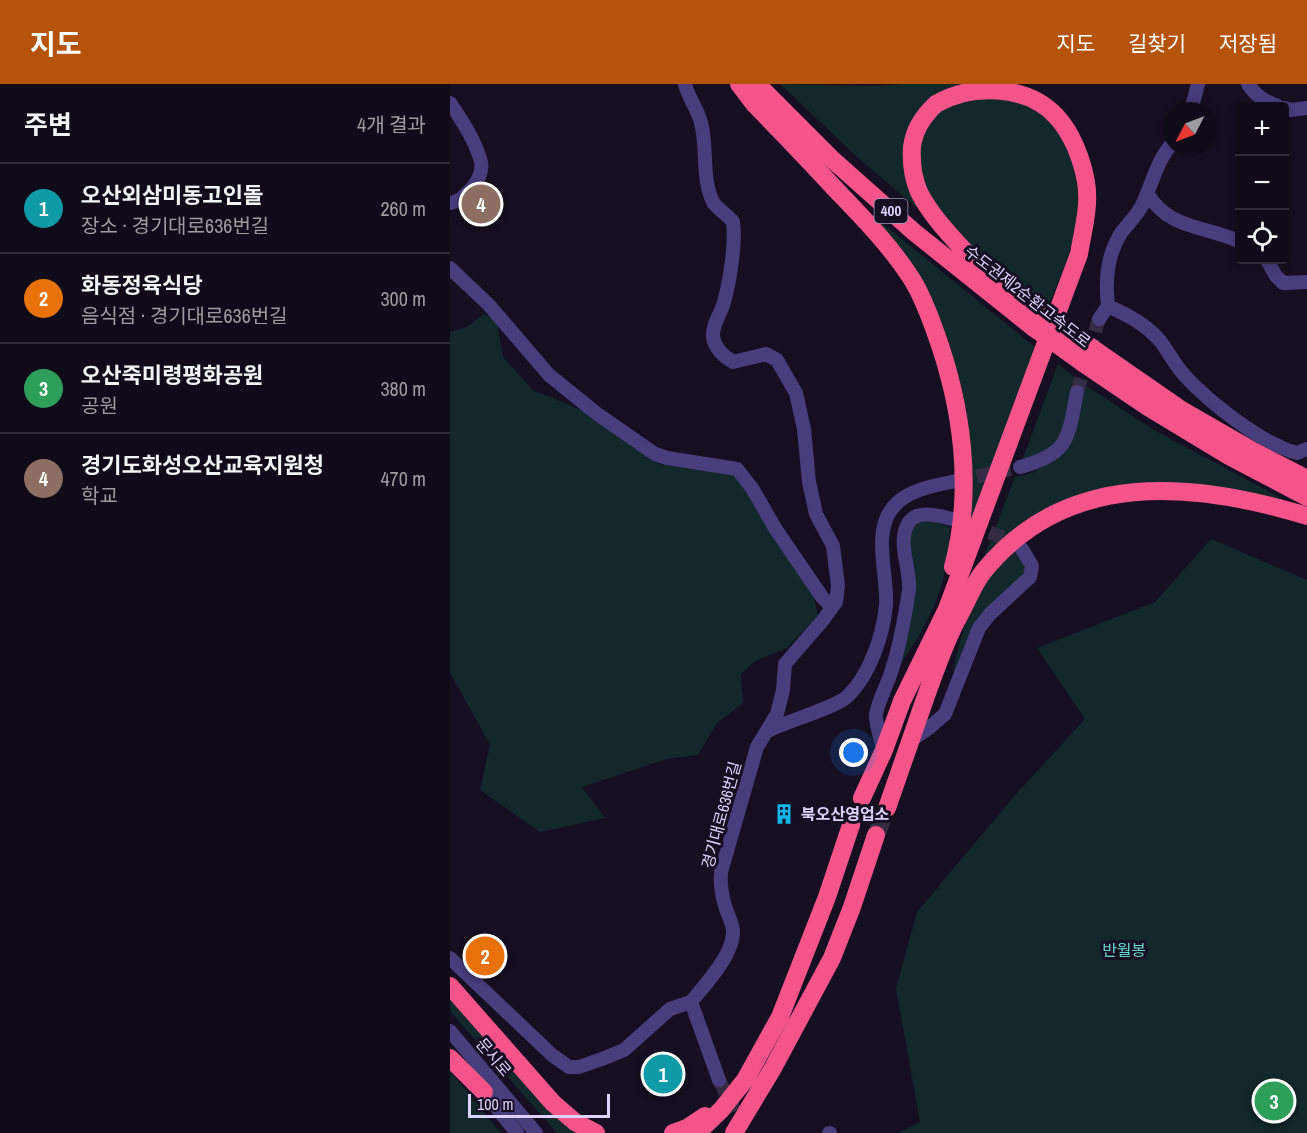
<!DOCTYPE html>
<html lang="ko">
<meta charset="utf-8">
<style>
body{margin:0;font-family:"Archivo Narrow","Noto Sans KR",sans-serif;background:#1e1926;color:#f1f3f6}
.controls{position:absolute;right:18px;top:18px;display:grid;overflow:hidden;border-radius:6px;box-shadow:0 3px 9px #0003}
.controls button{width:54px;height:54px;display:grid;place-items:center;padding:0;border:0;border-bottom:2px solid #302b38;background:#100b19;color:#f1f3f6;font:30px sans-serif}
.compass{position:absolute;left:713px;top:18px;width:54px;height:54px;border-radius:50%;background:#100b19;box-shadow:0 3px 9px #0003;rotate:228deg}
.scale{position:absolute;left:18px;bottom:15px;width:142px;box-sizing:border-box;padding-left:6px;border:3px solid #ddd2fc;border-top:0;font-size:16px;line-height:21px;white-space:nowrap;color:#ddd2fc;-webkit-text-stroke:4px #150f21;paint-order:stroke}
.you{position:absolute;left:404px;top:669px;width:21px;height:21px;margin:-15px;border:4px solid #fff;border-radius:50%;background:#1a73e8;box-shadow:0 0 0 9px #1a73e833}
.badge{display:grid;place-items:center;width:39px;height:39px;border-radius:50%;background:#b45309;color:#fff;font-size:20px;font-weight:700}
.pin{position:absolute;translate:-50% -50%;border:3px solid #fff;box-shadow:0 2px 6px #0006}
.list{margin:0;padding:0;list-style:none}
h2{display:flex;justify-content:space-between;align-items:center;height:78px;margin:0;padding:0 24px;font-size:26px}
h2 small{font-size:20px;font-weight:400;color:#9c9ba2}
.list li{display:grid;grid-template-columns:39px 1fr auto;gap:18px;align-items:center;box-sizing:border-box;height:90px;padding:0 24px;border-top:2px solid #302b38}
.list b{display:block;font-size:22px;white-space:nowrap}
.list p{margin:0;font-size:20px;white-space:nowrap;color:#9c9ba2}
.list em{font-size:20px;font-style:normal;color:#9c9ba2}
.icon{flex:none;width:33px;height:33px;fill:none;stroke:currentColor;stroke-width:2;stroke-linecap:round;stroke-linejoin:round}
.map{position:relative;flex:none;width:857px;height:1049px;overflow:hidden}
header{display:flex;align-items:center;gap:36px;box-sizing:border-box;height:84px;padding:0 30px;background:#b45309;color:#fff}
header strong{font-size:28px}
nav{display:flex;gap:33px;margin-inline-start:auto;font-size:21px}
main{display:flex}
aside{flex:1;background:#100b19}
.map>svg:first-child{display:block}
</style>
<header>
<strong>지도</strong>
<nav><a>지도</a><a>길찾기</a><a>저장됨</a></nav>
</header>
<main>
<aside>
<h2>주변<small>4개 결과</small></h2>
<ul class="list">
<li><span class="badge" style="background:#0f9aa8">1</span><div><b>오산외삼미동고인돌</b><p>장소 · 경기대로636번길</p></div><em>260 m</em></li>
<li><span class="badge" style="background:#e8710a">2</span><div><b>화동정육식당</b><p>음식점 · 경기대로636번길</p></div><em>300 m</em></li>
<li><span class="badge" style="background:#2e9e5b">3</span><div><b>오산죽미령평화공원</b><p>공원</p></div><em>380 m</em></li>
<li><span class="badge" style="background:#8d6e63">4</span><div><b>경기도화성오산교육지원청</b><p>학교</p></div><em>470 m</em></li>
</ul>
</aside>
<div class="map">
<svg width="857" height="1049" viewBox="0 0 857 1049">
<rect width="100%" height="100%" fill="#150f21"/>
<!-- green -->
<path fill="#12282b" d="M330,0L426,2L453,0H514L488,11L460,51L474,130L406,72Z
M509,12H563L597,33L615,58L624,81L628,110L627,141L618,173L598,223L522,162L479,114L468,80L473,47L481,33Z
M421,130L586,264L516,452L517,334L500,262L478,211Z
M34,230L47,238L53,273L83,306L141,330L209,380L286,392L330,461L363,508L368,531L337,564L305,577L291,590L293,619L266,640L248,671L216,675L132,703L155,734L90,748L30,706L40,661L0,588V248L17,243Z
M608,280L626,294L613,352L600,368L572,377Z
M635,301L706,347L842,420L804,410L623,417L529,485L565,393L582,389L602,377L625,349Z
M471,437H482L500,443C498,503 481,536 448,584L460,447L465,439Z
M761,455L857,496V1049H449L470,1038L446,904L467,828L567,709L635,635L587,564L705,518Z
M566,465L576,478V492L523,545L512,567L502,597C507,561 517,527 537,496C544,484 557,475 566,465Z
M0,912L131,1049H107L0,927Z
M0,987L51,1049H0Z"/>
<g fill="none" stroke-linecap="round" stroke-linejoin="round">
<!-- minor-tunnel -->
<path stroke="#332c42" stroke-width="14" stroke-dasharray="14 7" stroke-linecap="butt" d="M627,308L649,235
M506,397L570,383
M520,441L554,454L568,462
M269,996L293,1043"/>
<!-- highway-tunnel -->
<path stroke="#332c42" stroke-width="18" stroke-dasharray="18 9" stroke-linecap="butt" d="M401,741L412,714
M426,751L437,724"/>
<!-- minor -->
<path stroke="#483d7d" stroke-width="14" d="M235,0C238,14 248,25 251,39C258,64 251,93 263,118C267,125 278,131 283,138C286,158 280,197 274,218C271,230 262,240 263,253C265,265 273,272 283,278L316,270L327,276L346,309L354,345L359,398L366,430L383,462L388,502L386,518L373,536L335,580L333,606L327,630L307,663L271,788C270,800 272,813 276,825C278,831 283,840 283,847C284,870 255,901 241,918L269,996
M798,0C806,12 814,17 828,22
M0,19C12,36 26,58 31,78C33,88 27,100 19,107C13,113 8,118 0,119
M834,24L841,26L857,24
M741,27L748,0
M697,109C720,147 755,141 790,158
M817,176L826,192L833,199L857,198
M0,184L38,220L99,291L146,329L205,370L217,374L287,385L302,404L325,444L372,513L382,523
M658,222C678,231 697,241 711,258C719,269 725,281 735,292C760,319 812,360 847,369L857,365
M649,235L658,222C655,197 657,171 671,149C679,138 688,131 693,119C702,100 707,76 722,60
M570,383C620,370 618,353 627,308
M318,647C335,638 387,623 398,612C420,590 433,552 436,521C438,488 420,444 447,419C461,405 487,401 506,397
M460,657L479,644L495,630L529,544L540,530L580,493L582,482L572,465
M434,666C431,656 425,640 426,630C429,614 439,598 443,582C451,557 455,532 459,506C461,485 446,457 459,438C468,425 490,432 502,435
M0,874L102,971L119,983H129L152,975L174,966L220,925L241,918
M0,947L86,1049
M29,1002L67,1049
M379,1049H380"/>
<!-- highway -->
<path stroke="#f5548a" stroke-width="18" d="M289,0L305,21C334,50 362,80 390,110C416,137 443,165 463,197C472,212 479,230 485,247C512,321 524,405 503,483
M307,0L383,76L464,148L584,244
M520,176L584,223
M639,262L730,325L803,367L857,395
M633,279L698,323L779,372L857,413
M412,714L434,666L452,617L497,525L629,170C633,146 640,122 636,98C632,75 622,49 606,32C576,0 520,0 486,20C473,32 464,46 462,63C461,78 463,94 469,108C483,136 509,160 529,183
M437,724C450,687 463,649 476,612C486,585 495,557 509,532C517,518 523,501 533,488C616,385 743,397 857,432
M0,902L103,1019L125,1038L146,1049
M0,974L34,1008
M223,1049L237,1044L255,1032
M247,1049L271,1026L295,996L330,933L377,813L401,741
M284,1049L323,984L382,874L402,823L426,751"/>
<!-- highway-bridge -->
<path stroke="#f5548a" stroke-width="18" d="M584,223L639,262
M584,244L633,279"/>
</g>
<!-- icons -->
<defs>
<g id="building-bare" transform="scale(1.62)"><path d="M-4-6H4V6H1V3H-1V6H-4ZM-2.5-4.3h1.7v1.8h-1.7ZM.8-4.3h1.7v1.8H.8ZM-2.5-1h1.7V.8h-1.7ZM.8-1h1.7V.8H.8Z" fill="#0eb6ec" stroke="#150f21" stroke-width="2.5" paint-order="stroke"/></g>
</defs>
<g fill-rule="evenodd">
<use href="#building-bare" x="334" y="730"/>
</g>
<g text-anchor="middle" stroke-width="6" stroke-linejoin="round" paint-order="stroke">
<!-- shield labels -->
<rect fill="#150f21" stroke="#a198ba" stroke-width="1.5" x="424.5" y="115" width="33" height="24" rx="4.5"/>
<g font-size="15" font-weight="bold" fill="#ddd2fc">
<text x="441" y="132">400</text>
</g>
<!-- street labels -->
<g font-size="16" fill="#ddd2fc" stroke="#150f21">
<text transform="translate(578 212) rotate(38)" y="6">수도권제2순환고속도로</text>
<text transform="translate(271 731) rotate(-75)" y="6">경기대로636번길</text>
<text transform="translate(44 973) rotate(50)" y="6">문시로</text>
</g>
<!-- poi labels -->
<g font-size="16" font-weight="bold" fill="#ddd2fc" stroke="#150f21" text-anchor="start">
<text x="351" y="736">북오산영업소</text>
</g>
<!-- park labels -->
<g font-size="16" fill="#62d8cb" stroke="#150f21">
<text x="674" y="872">반월봉</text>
</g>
</g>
</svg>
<div class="controls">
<button>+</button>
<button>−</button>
<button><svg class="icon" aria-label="locate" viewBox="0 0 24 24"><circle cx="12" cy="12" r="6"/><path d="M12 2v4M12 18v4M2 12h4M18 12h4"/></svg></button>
</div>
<svg class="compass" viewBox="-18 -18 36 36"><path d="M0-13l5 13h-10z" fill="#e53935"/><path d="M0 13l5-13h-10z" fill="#9c9ba2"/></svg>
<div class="scale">100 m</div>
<div class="you"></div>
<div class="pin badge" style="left:213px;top:990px;background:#0f9aa8">1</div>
<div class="pin badge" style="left:35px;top:872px;background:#e8710a">2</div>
<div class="pin badge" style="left:824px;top:1017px;background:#2e9e5b">3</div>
<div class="pin badge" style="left:31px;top:120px;background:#8d6e63">4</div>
</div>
</main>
